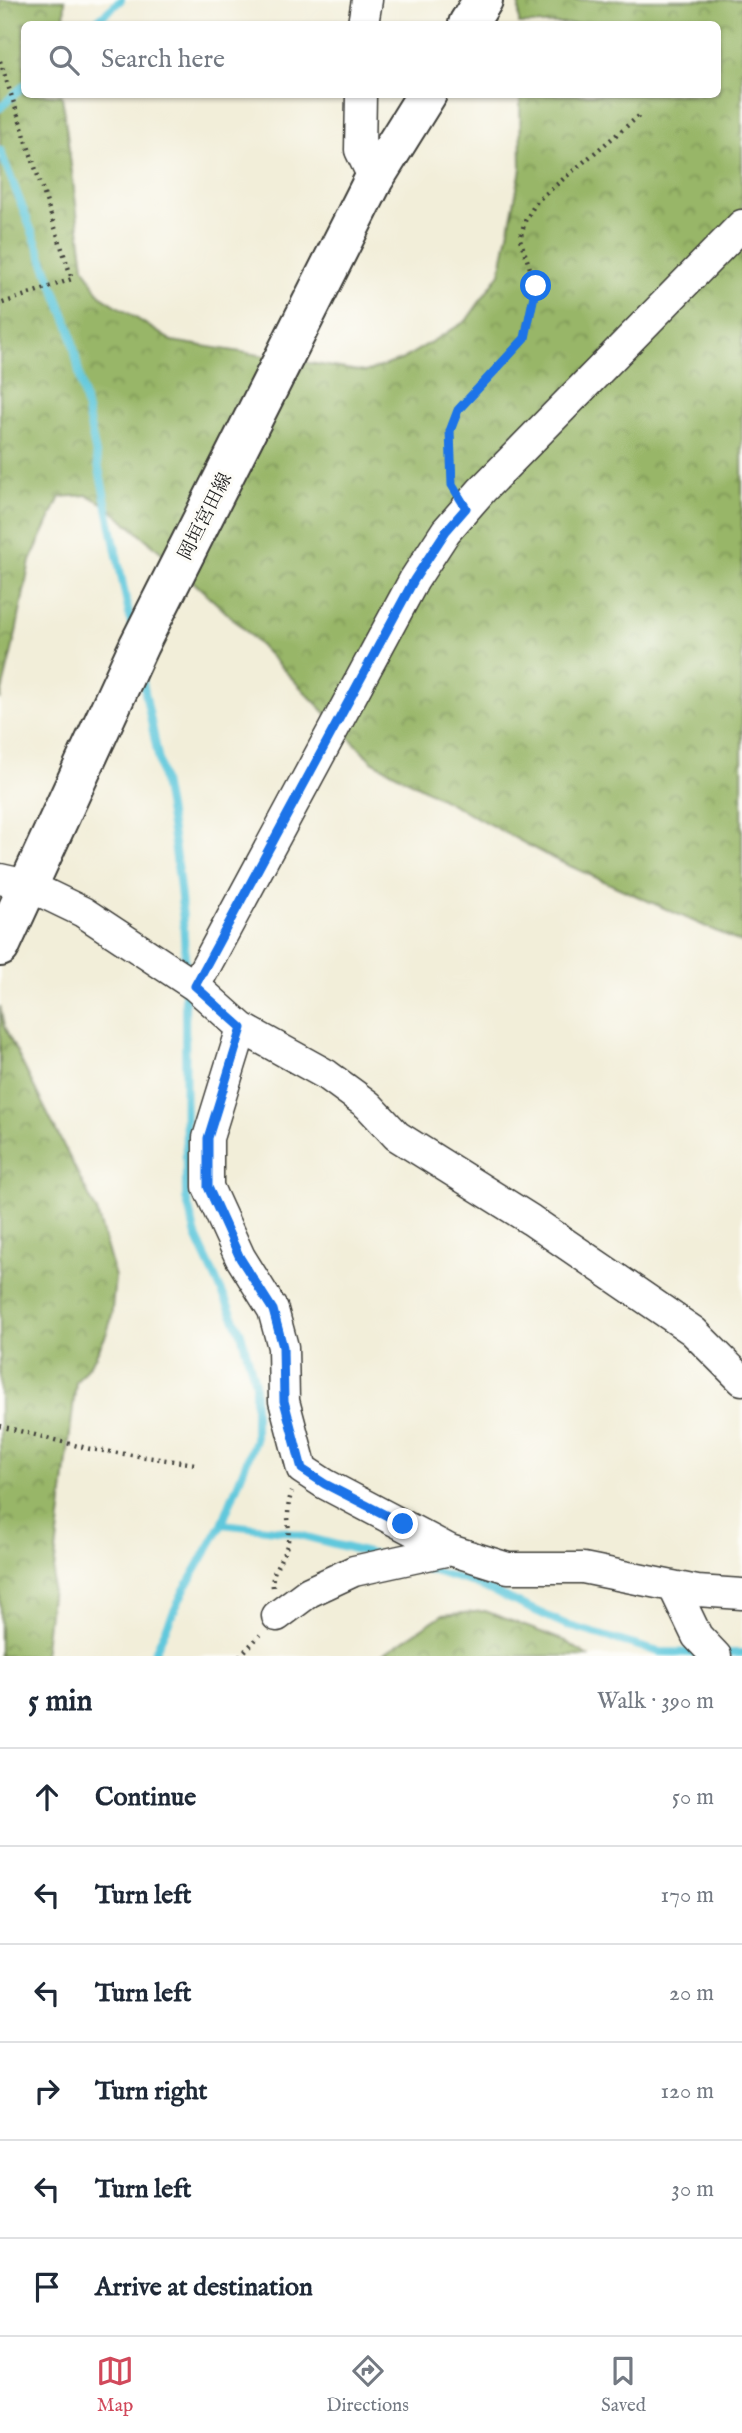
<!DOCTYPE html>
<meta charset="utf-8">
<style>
body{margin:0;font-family:"IM FELL English","Noto Serif JP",serif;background:#f2f2f3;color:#1f2937}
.stop{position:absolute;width:21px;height:21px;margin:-16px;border:5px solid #1a73e8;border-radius:50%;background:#fff}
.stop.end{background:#1a73e8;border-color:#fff;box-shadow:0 2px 7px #0008}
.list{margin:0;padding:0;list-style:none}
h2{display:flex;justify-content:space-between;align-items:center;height:91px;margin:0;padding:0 28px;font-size:30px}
h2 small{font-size:23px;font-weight:400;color:#747a83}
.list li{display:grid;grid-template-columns:46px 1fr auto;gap:21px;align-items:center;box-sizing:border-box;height:98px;padding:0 28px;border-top:2px solid #e0e1e3}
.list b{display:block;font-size:26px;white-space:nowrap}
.list em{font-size:23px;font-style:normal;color:#747a83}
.icon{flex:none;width:38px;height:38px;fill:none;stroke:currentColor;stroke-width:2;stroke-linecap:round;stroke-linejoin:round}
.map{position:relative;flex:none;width:742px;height:1656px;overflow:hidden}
.search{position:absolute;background:#fff;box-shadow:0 2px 5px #0004;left:21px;right:21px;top:21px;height:77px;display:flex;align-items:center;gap:18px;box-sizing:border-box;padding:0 24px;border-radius:10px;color:#747a83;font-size:26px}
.sheet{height:679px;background:#fff}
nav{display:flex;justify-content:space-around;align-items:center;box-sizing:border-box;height:98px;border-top:2px solid #e0e1e3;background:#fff;font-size:19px;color:#747a83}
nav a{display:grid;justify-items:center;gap:4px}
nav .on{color:#d1495b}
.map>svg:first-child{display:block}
</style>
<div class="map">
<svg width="742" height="1656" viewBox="0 0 742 1656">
<defs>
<pattern id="forest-crowns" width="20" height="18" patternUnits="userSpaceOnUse" patternTransform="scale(1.75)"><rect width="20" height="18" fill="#98b668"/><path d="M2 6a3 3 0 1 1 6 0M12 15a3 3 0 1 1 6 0" fill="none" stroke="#7b9355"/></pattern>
</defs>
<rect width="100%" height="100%" fill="#fdfcf7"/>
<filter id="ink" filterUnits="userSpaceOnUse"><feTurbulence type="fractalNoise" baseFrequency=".0143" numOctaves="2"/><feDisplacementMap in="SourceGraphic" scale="14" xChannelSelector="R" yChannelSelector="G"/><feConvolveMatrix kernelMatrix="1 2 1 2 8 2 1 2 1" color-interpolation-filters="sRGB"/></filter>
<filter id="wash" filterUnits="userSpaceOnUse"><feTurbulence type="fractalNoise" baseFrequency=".00686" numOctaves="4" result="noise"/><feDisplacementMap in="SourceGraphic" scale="28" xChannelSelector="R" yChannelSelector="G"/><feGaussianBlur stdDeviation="1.57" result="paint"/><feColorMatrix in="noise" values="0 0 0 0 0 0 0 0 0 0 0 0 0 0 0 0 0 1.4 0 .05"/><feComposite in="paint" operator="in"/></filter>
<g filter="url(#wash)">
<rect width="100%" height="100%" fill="#f2eed9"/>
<!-- forest -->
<path fill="url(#forest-crowns)" stroke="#5a6942" stroke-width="2" d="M0,0H65L64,24H24V94L62,95L84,267L100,295L172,341L365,372L401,360L466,321L500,273L521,169L520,95L718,94V24H519V0H742V943L552,858L372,761L243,628L161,552L103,503L87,495L60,497L30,561L15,638L0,700Z
M0,1006L4,1027L97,1212L115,1277L111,1320L106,1335L95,1357L76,1382L44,1656H0Z
M485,1611L565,1641L588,1656H380L442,1615Z"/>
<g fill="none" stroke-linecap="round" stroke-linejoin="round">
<!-- stream -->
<path stroke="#60c8dc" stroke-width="8" d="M93,24L121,0
M0,108L24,85
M0,150L70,329L132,628
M141,672C160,768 185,872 185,970
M222,1524L284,1531L376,1555
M419,1567L474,1583L569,1626L659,1652L702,1653
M722,1653H742
M153,1656L184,1590L222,1524L255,1440V1383L241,1333L196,1236L186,1197L185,990"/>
</g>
</g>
<g filter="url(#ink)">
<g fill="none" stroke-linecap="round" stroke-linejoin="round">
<!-- minor casing -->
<g stroke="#3c3c38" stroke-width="33">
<path id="minor" d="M363,24L367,0
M361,94L360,150L374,179
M0,879L27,885L83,912L195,986L242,1028L327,1075L368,1105L397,1136L531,1220L693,1331L742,1380
M195,986L414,580L446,531L482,490L742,225
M242,1028L208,1138V1187L240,1257L273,1310L283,1347L284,1401L302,1469L325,1484L450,1550L508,1568H583L697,1591L742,1594
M673,1586L697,1636L716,1656
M277,1616L309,1592L354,1571L450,1550"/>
</g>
<!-- major casing -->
<g stroke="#3c3c38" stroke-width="42">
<path id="major" d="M468,24L483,0
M0,947L139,645L374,179L427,94"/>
</g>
<!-- path -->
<path stroke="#3c3c38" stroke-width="4.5" stroke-dasharray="2 5" stroke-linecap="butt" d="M0,61L72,279L0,304
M452,483L450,431L458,410L525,338L536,286L520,239L525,221L537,201L640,115
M0,1426L90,1449L195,1464
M273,1587C270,1569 285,1558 288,1541C290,1525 285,1508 292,1492
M240,1656L260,1635"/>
<!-- minor -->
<use href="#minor" stroke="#fff" stroke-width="30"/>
<!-- major -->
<use href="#major" stroke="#fff" stroke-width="38"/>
</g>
</g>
<g fill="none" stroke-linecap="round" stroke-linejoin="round" filter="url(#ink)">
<!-- route -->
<path stroke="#1a73e8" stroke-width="9" d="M403,1524L325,1484L302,1469L284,1401L283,1347L273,1310L240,1258L208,1187V1138L242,1028L195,986L414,580L446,531L466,508L452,485L450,431L458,410L525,338L536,286"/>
</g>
<g text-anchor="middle" stroke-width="6" stroke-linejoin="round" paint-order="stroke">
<!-- street labels -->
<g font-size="19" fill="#1c1c1c" stroke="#fdfcf7">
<text transform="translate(204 516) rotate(-63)" y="7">岡垣宮田線</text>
</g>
</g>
</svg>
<div class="stop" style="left:536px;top:286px"></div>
<div class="stop end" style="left:403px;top:1524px"></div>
<div class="search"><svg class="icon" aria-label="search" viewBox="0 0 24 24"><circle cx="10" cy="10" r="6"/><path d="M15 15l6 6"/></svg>Search here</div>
</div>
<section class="sheet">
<h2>5 min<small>Walk · 390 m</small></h2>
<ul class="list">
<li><svg class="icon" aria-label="ahead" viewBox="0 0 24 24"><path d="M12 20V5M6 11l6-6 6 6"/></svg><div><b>Continue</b></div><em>50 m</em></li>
<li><svg class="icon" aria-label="left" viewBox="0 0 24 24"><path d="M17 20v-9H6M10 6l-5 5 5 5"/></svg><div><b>Turn left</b></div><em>170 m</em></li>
<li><svg class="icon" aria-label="left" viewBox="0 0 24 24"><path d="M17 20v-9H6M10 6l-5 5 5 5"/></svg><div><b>Turn left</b></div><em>20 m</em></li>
<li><svg class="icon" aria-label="right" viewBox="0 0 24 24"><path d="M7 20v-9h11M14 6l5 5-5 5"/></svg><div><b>Turn right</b></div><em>120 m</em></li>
<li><svg class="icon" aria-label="left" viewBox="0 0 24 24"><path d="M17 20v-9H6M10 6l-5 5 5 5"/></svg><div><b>Turn left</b></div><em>30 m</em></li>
<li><svg class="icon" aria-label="arrive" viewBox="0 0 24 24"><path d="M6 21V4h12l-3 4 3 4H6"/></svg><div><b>Arrive at destination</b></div></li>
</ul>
</section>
<nav>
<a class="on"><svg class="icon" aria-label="map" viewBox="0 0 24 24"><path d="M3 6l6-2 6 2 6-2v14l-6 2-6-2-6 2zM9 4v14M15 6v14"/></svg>Map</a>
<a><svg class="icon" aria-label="directions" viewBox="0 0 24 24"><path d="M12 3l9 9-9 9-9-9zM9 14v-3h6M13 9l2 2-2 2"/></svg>Directions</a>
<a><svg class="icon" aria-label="saved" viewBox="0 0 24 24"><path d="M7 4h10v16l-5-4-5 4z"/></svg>Saved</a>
</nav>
